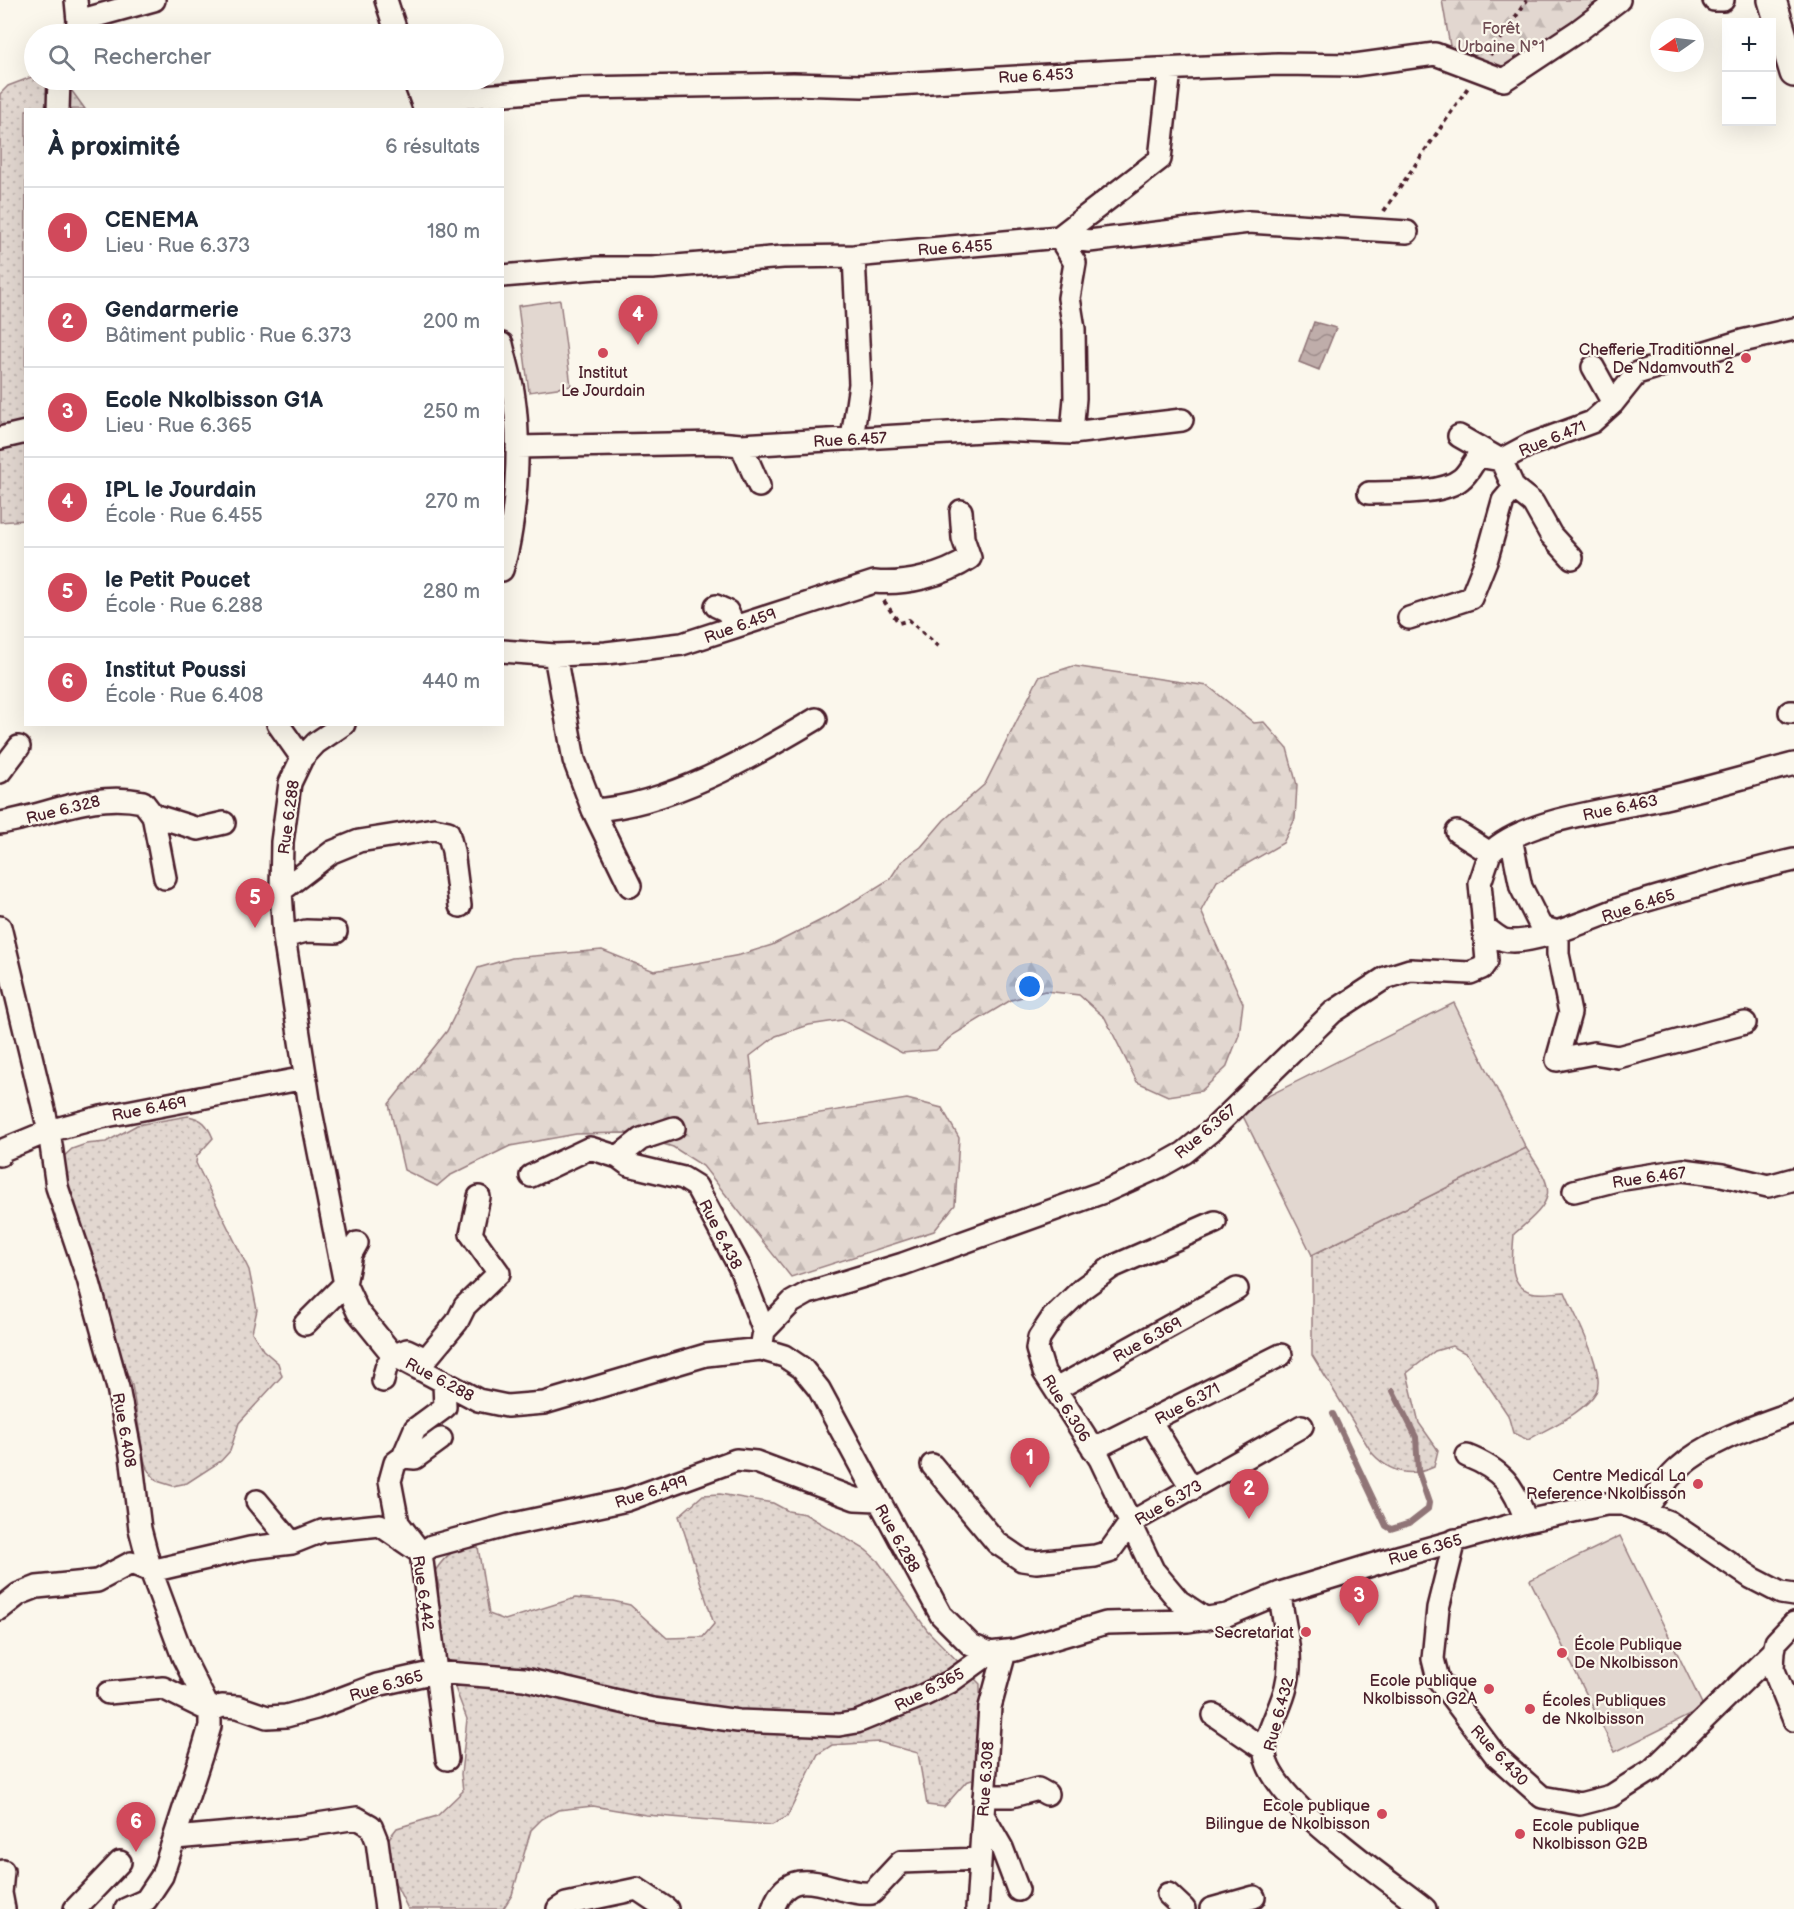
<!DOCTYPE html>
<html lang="fr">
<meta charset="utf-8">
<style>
body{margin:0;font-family:"Balsamiq Sans",sans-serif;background:#f6f6f7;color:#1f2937}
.controls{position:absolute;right:18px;top:18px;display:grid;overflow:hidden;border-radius:0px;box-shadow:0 6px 24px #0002}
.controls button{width:54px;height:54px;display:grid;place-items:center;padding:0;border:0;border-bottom:2px solid #e0e1e3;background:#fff;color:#1f2937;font:30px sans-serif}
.compass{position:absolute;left:1650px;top:18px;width:54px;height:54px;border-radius:50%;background:#fff;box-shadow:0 6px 24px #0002;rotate:256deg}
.you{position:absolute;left:1030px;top:987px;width:21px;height:21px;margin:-15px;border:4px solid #fff;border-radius:50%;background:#1a73e8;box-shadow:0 0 0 9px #1a73e833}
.badge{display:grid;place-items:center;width:39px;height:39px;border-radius:50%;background:#d1495b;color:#fff;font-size:20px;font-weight:700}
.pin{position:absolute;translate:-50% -50px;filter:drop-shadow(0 2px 3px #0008)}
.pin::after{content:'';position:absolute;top:32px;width:21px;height:18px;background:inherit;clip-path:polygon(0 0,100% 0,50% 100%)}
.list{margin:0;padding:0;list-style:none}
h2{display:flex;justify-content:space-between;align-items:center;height:78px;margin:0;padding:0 24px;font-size:26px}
h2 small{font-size:20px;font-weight:400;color:#747a83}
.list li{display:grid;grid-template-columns:39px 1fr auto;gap:18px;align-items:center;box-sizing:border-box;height:90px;padding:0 24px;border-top:2px solid #e0e1e3}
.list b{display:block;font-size:22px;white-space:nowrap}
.list p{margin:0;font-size:20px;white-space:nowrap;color:#747a83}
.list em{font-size:20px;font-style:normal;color:#747a83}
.icon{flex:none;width:33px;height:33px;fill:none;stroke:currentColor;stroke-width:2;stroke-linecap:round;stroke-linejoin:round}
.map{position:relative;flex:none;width:1794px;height:1909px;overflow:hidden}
.search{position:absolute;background:#fff;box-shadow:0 6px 24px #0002;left:24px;top:24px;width:480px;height:66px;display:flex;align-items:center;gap:15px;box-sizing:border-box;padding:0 21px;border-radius:33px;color:#747a83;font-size:22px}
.panel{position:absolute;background:#fff;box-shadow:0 6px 24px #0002;left:24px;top:108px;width:480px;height:618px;border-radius:0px}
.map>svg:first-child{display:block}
</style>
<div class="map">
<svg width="1794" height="1909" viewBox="0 0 1794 1909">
<defs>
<pattern id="grass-dots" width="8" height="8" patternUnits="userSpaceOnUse" patternTransform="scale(1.5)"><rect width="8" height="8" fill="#e2d7d0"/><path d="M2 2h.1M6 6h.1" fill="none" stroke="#c3b8b3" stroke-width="1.8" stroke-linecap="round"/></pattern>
<pattern id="forest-firs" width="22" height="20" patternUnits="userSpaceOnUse" patternTransform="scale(1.5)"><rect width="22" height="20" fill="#e2d7d0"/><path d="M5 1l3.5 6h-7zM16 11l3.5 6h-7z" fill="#c3b8b3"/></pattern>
<pattern id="water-waves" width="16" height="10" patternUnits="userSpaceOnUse" patternTransform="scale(1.5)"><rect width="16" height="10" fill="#bfadaa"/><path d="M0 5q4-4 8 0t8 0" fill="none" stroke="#9d8c8b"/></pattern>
</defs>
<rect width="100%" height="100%" fill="#fbf7ec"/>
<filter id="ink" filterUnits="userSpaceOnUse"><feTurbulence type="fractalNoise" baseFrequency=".0167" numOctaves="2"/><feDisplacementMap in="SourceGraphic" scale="12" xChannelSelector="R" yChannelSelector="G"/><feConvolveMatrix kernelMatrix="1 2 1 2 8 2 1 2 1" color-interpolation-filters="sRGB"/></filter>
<g filter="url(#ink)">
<!-- grass -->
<path fill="url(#grass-dots)" stroke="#967b7e" stroke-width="1.5" d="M34,76V80H64L85,109L26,110L25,520L0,522V94L8,86Z
M188,1116C203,1119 207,1124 213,1138L197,1156L196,1163L249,1270L257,1310L252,1332L263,1350L278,1363L282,1376L239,1423L230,1451L221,1461L187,1483L173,1486L157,1481L147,1469L144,1459L132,1385L105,1320L93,1258L76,1224L60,1160L72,1149L86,1144L106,1142L137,1125Z
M1526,1148C1557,1193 1556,1198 1514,1234C1513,1253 1506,1285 1531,1292C1540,1295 1555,1292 1565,1292C1573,1312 1607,1373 1596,1392C1583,1414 1549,1427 1528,1440L1513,1433L1508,1415L1467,1354L1452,1346L1435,1351L1407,1373L1419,1423L1438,1450L1434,1467C1410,1478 1390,1473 1372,1453L1312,1355V1255Z
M720,1494L773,1503L788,1511L805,1514L866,1550L878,1561L927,1630L980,1684L981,1777L966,1782L944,1807L927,1805L918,1753L879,1742L832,1745L818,1754L787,1817L772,1825L646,1815L593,1806L558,1810L542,1819L531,1830L512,1895L503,1909H408L384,1860L386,1842L397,1828L437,1816L463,1791L461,1774L467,1719L442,1654L436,1604L439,1586L435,1571C447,1553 456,1547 478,1547L489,1614L505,1620L575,1598L613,1601L630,1605L667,1638L703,1637L714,1624L679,1516L703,1495Z"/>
<!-- forest -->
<path fill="url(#forest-firs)" stroke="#967b7e" stroke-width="1.5" d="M1442,0H1628L1503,78L1463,60L1450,46Z
M1073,666L1208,686L1254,723L1264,722L1287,748L1297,785L1295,819L1283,843L1217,881L1201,911L1243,1003L1239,1035L1226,1068L1201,1091L1168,1096L1137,1082L1105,1018L1079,995L1045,991L1011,1000L953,1035L936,1050L902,1053L842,1020L809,1025L776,1036L750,1056L758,1123L907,1099L942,1108L959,1138L955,1205L934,1231L791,1277L703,1166L673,1147L626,1133L576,1134L510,1146L449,1176L437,1186L404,1170L389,1104L447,1031L478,968L512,958L602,950L654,971L740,955L772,945L833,914L890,879L901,862L921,847L944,820L985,784L1039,677Z"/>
<!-- pitch -->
<path fill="#e2d7d0" stroke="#967b7e" stroke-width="1.5" d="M560,300L571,386L529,392L518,306Z
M1454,1003L1526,1148L1312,1255L1240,1110Z
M1620,1536L1704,1708L1615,1752L1530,1580Z"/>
<!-- water -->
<path fill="url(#water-waves)" stroke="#907477" stroke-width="1.5" d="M1314,322L1336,328L1319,370L1299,362Z"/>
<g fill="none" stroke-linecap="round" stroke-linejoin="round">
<!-- stream -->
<path stroke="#907477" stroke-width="6" d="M1333,1414L1386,1526L1391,1529L1410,1523L1428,1509L1429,1503L1418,1471L1416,1437L1393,1391"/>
<!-- minor casing -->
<g stroke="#4a1f2b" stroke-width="26">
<path id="minor" d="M386,0L397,34
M1714,0H1723
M78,21L154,0
M76,34L78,21L76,0
M414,80L425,110
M422,101L581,88L793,84L862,86L1135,70L1278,64L1355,65L1435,54L1504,80L1578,31L1619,0
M58,110L59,80
M502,276L597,268H652L783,257L854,256L1059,237L1089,241L1249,222L1407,232
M502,344C506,362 512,380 514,398C521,445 516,525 502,570
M1593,367L1613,403
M1072,433L1075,398L1074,329L1069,298L1075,263L1059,237L1160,159L1170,69
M0,438L26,432
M852,439L860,384L854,256
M741,445L759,486
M517,447L718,443L741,445L1000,430L1072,433L1182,420
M1514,488L1533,503L1551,535L1572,558
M1369,493C1393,492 1442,495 1461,479C1468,474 1473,463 1478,456L1501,460L1529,445L1592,422L1613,403L1637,373L1742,341L1794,329
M716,606L727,611L734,625
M1409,618L1471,598L1487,558L1503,501L1514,488L1501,460L1459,436
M502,651L555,655L606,653L682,644L874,582C905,585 943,576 970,558L963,538L961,511
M555,655L574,760L593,810L630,886
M1790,712H1794
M278,724L302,758
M344,724L316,743L302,758L290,783L282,842L281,891L284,937L310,1106L345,1284L358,1312L393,1355L478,1400L507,1406L544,1403L706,1355L761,1349L784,1356L802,1368L819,1389L941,1615L971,1645L990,1653
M0,772L19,747
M593,810C667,806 753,757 816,719
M153,815L165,878
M0,823C49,815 93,791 143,802L153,815L198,829L224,823
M1457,832L1490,853C1526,817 1620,809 1669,797C1711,787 1752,775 1794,764
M1511,838L1521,887L1541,927L1558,932V954L1570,1013L1557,1060L1594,1053L1618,1057L1745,1023
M281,891L332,852L359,841L434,829L448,832L453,851L460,906
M0,927L49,1131L57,1187L88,1279L118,1388L131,1455L140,1529L151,1571L183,1657L210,1711V1726L203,1750L162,1876L146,1900L126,1909
M1485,928C1491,931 1498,938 1504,940C1532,947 1599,915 1627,906C1682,890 1737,873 1794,860
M284,937L306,931L336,932
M0,1155L3,1150L49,1131L101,1117L305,1078
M618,1157L641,1139L674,1128
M531,1176L590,1148L618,1157L629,1165L683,1178L696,1186L740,1268L764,1331L762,1343
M1574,1191L1617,1180L1683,1170L1722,1175L1768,1186L1794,1179
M305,1324L345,1284L351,1254L357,1243
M764,1331L792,1302L808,1293L903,1264L1106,1191L1159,1167L1184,1153L1211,1131L1333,1012L1385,978L1410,970L1470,973L1482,968L1487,961L1480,883L1490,853
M383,1381C386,1363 389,1356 407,1350L426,1359L457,1322L465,1306L499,1273L471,1234L479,1197
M444,1383L445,1407L415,1429L403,1457L395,1463L390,1481L398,1523L421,1553L447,1759
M1056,1389L1237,1289
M1151,1422L1192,1489
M1093,1449L1281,1355
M1467,1456C1502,1470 1514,1485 1526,1521
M403,1457L415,1458L441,1439
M932,1465L997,1543L1022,1560L1036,1562L1095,1556L1109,1552L1130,1523L1302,1426
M257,1501L292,1543
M1645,1511C1656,1495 1666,1479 1680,1467C1710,1440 1756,1426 1794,1412
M1455,1540L1438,1608L1433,1659L1438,1679L1496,1756L1542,1797L1580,1804L1611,1796L1652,1770L1774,1651L1776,1642L1794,1623
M1280,1593C1283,1627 1295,1653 1286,1687C1282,1706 1265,1734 1265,1752C1265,1797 1389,1880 1425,1909
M0,1609L19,1594L37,1587L97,1581L131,1563L151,1571L250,1548L292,1543L322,1531L380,1525L421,1553L432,1546L509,1525L627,1500L736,1460L756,1462L855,1499L877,1500
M1206,1619L1179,1601L1153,1570L1100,1459L1044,1372L1037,1349L1039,1338L1053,1317L1083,1288L1112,1267L1215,1222
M1774,1651L1773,1668L1794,1720
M108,1693L163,1688L210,1711L222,1706L238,1707L267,1717L286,1716L316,1708L377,1685L435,1672L524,1679L652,1709L738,1721L839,1725L857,1722L924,1695L950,1682L990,1653L1015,1650L1106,1623L1188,1621L1227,1615L1280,1593L1401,1556L1526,1521L1606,1504H1623L1669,1522L1752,1578L1781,1593L1794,1595
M1214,1715L1265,1750
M984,1796H1012L1038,1789L1047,1794
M983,1815L1002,1848L1018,1890
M175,1838L298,1827L357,1818L371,1826L377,1841L386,1909
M3,1871L1,1893L4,1909
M1168,1894L1184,1909
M75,1909L120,1862
M558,1909L566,1904L637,1889L667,1909
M773,1909C791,1856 836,1897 872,1893L901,1862L980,1859
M977,1909L990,1707L1005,1652
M1211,1909L1254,1897"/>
</g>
<!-- major casing -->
<g stroke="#4a1f2b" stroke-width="32">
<path id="major" d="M1772,0L1794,73"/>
</g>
<!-- path -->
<path stroke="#4a1f2b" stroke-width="4" stroke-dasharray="4.5 4.5" stroke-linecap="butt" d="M1490,55L1527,0
M1384,211L1469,86
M884,601L899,623L909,620L940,648"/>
<!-- minor -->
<use href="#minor" stroke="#fbf7ec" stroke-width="21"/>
<!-- major -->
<use href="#major" stroke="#fbf7ec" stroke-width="27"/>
</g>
</g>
<!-- markers -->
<g fill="#d1495b" stroke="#fbf7ec" stroke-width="2">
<circle cx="603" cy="353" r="6"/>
<circle cx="1746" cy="358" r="6"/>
<circle cx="1698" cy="1484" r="6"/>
<circle cx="1306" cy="1632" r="6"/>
<circle cx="1562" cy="1653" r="6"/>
<circle cx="1489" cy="1689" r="6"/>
<circle cx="1530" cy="1709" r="6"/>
<circle cx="1382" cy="1814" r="6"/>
<circle cx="1520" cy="1834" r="6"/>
</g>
<g text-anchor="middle" stroke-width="4.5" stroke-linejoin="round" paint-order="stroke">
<!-- park labels -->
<g font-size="16" fill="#704d54" stroke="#fbf7ec">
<text x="1501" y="34">Forêt<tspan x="1501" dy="18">Urbaine N°1</tspan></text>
</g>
<!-- street labels -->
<g font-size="16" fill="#4a1f2b" stroke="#fbf7ec">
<text transform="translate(1036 75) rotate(-3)" y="6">Rue 6.453</text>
<text transform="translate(955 247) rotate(-4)" y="6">Rue 6.455</text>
<text transform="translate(1552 438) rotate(-22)" y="6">Rue 6.471</text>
<text transform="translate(850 439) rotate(-3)" y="6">Rue 6.457</text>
<text transform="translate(740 625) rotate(-20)" y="6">Rue 6.459</text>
<text transform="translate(1620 807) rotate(-12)" y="6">Rue 6.463</text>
<text transform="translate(63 809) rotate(-14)" y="6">Rue 6.328</text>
<text transform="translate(288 817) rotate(-82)" y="6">Rue 6.288</text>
<text transform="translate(1638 905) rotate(-18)" y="6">Rue 6.465</text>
<text transform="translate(149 1108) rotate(-11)" y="6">Rue 6.469</text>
<text transform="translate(1205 1131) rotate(-40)" y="6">Rue 6.367</text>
<text transform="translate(1649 1177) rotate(-8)" y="6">Rue 6.467</text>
<text transform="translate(721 1234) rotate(63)" y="6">Rue 6.438</text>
<text transform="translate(1147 1339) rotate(-29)" y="6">Rue 6.369</text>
<text transform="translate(440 1379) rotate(28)" y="6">Rue 6.288</text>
<text transform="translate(1187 1403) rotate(-28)" y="6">Rue 6.371</text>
<text transform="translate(1067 1408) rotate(58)" y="6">Rue 6.306</text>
<text transform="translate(125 1430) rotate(80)" y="6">Rue 6.408</text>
<text transform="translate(651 1491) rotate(-18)" y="6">Rue 6.499</text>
<text transform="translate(1168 1502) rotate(-30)" y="6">Rue 6.373</text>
<text transform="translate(898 1538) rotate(61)" y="6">Rue 6.288</text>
<text transform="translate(1425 1549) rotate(-16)" y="6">Rue 6.365</text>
<text transform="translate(424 1593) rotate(82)" y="6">Rue 6.442</text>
<text transform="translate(386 1685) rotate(-16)" y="6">Rue 6.365</text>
<text transform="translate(929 1689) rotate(-27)" y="6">Rue 6.365</text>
<text transform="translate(1278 1714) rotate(-75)" y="6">Rue 6.432</text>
<text transform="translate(1500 1755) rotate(47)" y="6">Rue 6.430</text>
<text transform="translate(985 1779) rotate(-86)" y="6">Rue 6.308</text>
</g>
<!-- poi labels -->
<g font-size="16" fill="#4a1f2b" stroke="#fbf7ec" text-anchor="end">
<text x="1734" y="355">Chefferie Traditionnel<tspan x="1734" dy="18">De Ndamvouth 2</tspan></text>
<text x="603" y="378" text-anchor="middle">Institut<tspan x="603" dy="18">Le Jourdain</tspan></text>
<text x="1686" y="1481">Centre Medical La<tspan x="1686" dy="18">Reference Nkolbisson</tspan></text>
<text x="1294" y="1638">Secretariat</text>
<text x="1574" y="1650" text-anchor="start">École Publique<tspan x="1574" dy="18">De Nkolbisson</tspan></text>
<text x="1477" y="1686">Ecole publique<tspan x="1477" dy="18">Nkolbisson G2A</tspan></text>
<text x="1542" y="1706" text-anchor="start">Écoles Publiques<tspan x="1542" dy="18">de Nkolbisson</tspan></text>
<text x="1370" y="1811">Ecole publique<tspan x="1370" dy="18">Bilingue de Nkolbisson</tspan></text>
<text x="1532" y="1831" text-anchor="start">Ecole publique<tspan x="1532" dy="18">Nkolbisson G2B</tspan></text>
</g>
</g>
</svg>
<div class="controls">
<button>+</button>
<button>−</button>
</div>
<svg class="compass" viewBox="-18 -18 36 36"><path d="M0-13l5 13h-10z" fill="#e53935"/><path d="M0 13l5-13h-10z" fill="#747a83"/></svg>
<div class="you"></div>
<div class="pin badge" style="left:1030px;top:1488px">1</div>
<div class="pin badge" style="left:1249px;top:1519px">2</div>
<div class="pin badge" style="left:1359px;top:1626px">3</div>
<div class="pin badge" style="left:638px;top:345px">4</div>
<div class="pin badge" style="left:255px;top:928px">5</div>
<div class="pin badge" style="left:136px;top:1852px">6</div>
<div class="search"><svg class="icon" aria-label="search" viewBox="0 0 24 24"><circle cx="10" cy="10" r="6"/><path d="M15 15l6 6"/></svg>Rechercher</div>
<section class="panel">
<h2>À proximité<small>6 résultats</small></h2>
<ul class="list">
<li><span class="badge">1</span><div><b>CENEMA</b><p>Lieu · Rue 6.373</p></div><em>180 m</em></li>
<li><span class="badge">2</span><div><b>Gendarmerie</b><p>Bâtiment public · Rue 6.373</p></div><em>200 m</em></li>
<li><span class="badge">3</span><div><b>Ecole Nkolbisson G1A</b><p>Lieu · Rue 6.365</p></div><em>250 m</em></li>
<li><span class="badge">4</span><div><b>IPL le Jourdain</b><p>École · Rue 6.455</p></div><em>270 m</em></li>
<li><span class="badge">5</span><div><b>le Petit Poucet</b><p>École · Rue 6.288</p></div><em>280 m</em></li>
<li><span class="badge">6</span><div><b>Institut Poussi</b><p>École · Rue 6.408</p></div><em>440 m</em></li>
</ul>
</section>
</div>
